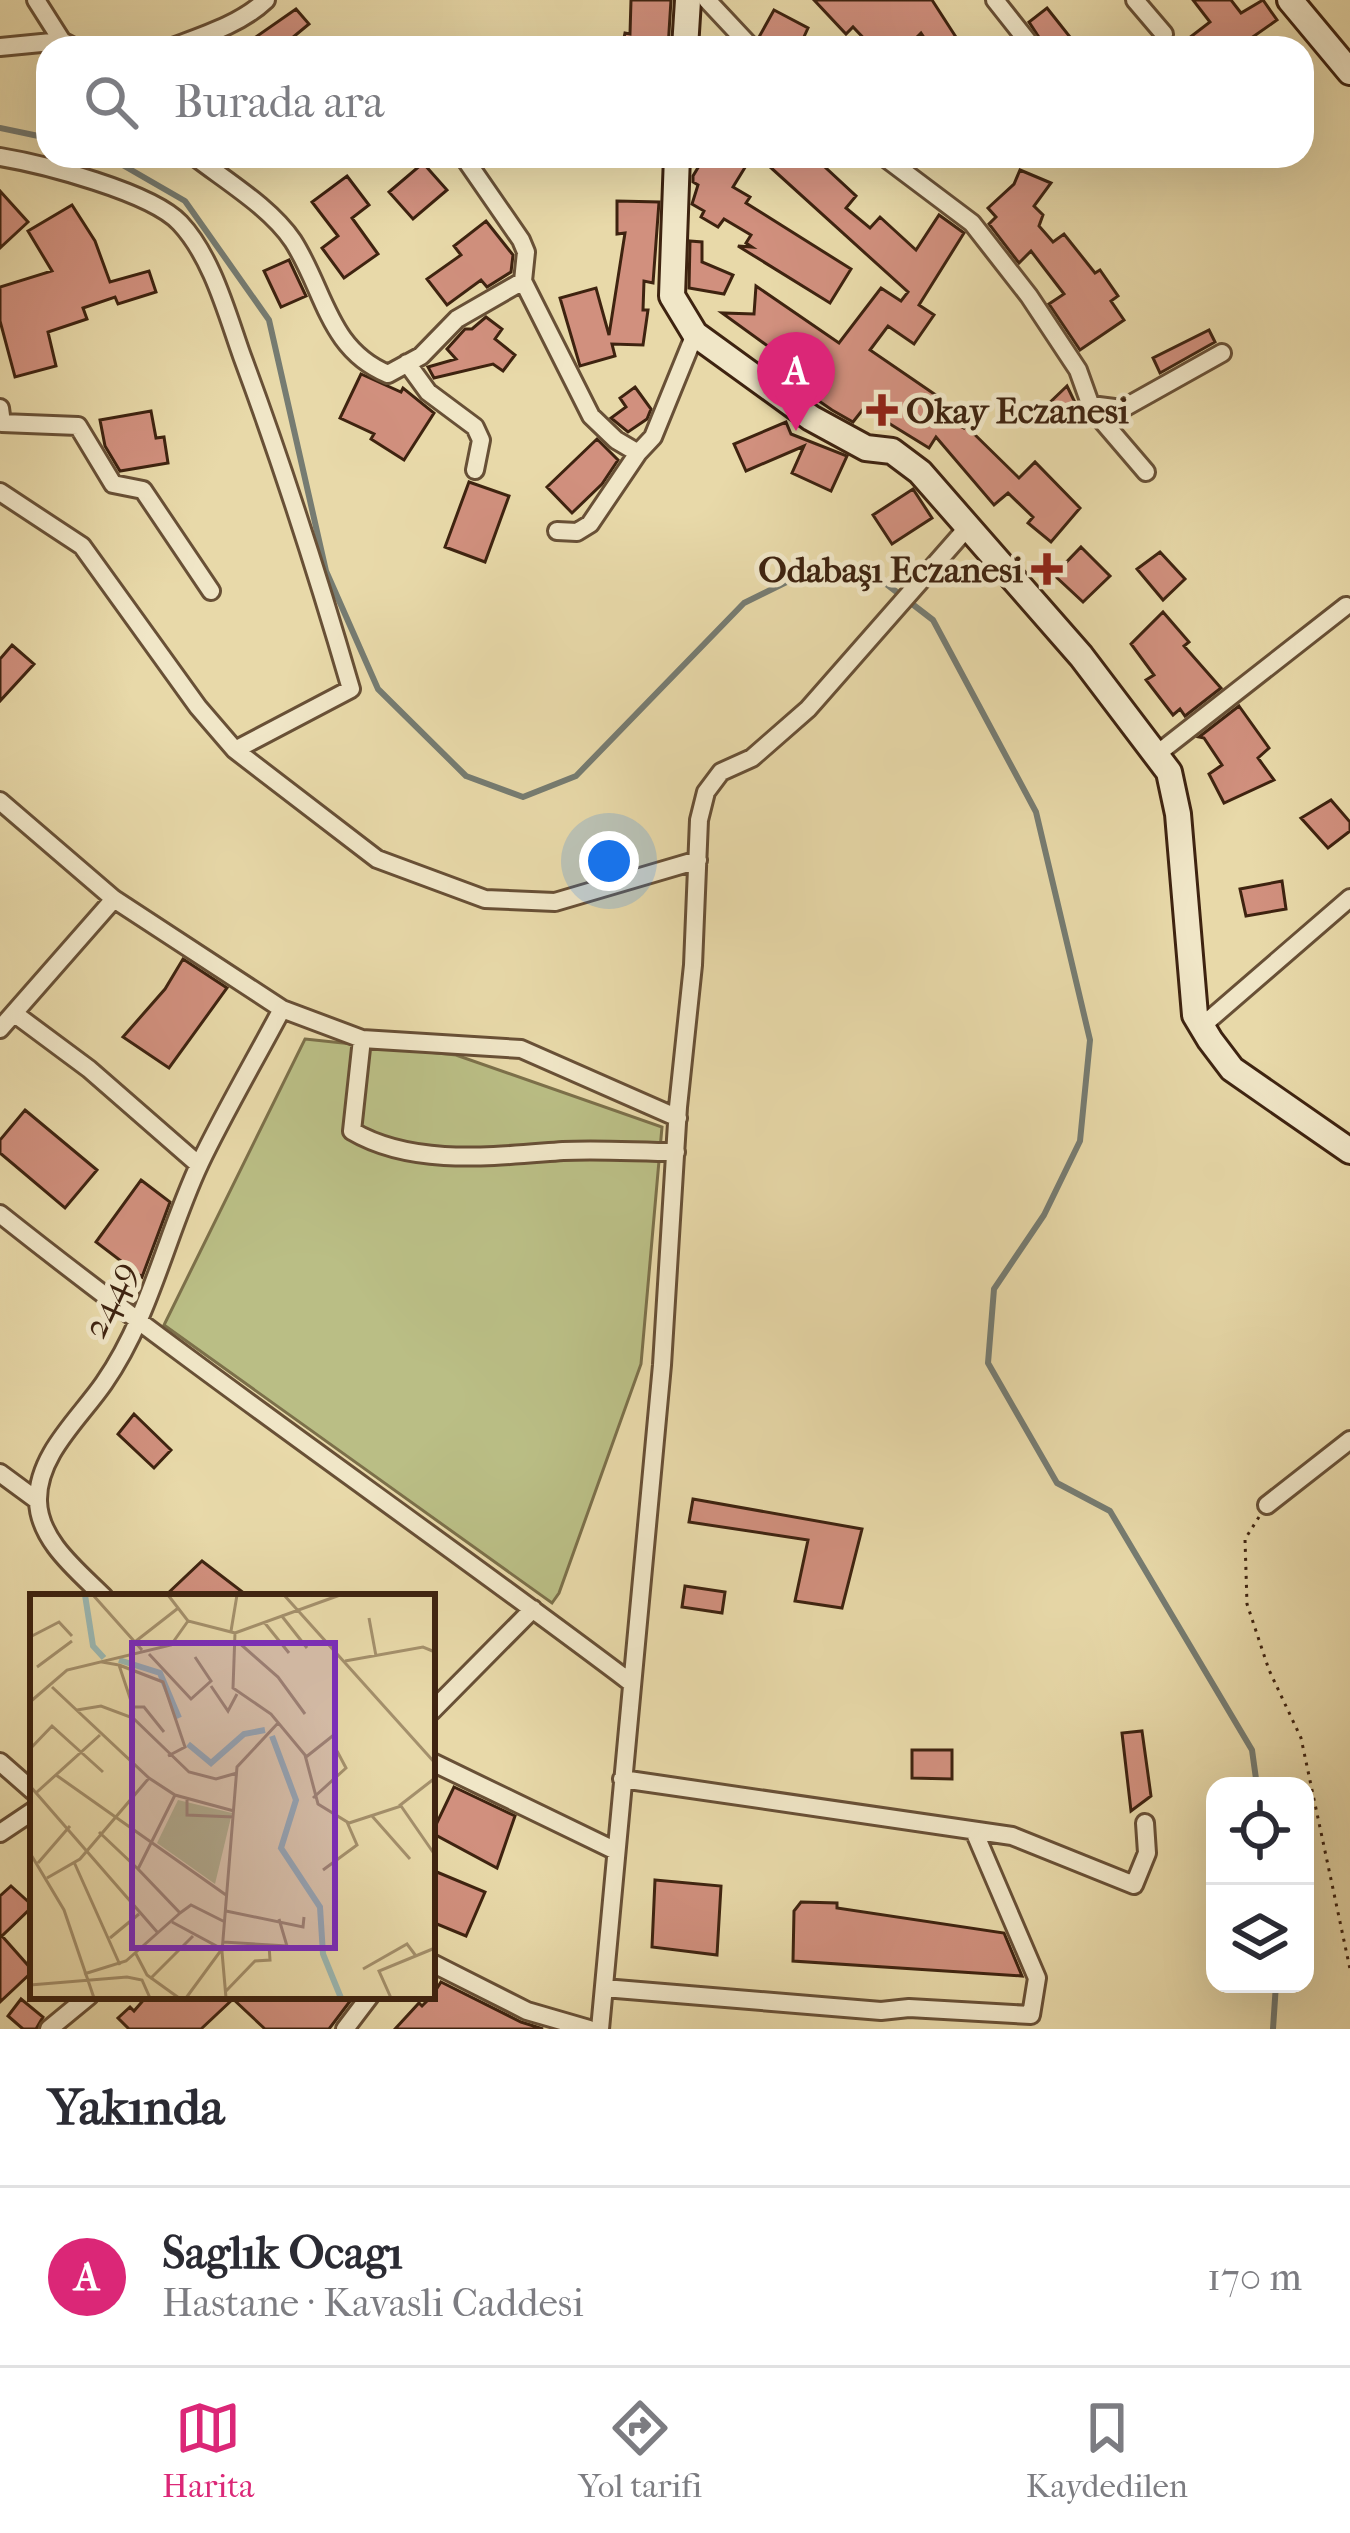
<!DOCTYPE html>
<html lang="tr">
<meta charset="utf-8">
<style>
body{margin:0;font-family:"IM FELL French Canon",serif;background:#f7f7f7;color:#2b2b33}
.controls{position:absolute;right:36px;bottom:36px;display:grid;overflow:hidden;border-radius:24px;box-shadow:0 12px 48px #0002}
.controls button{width:108px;height:108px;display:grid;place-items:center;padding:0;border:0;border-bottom:3px solid #e1e1e2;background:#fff;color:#2b2b33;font:60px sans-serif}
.you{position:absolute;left:609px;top:861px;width:42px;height:42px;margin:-30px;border:9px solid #fff;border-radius:50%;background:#1a73e8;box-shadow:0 0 0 18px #1a73e833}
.badge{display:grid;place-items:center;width:78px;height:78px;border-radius:50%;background:#db2777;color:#fff;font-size:39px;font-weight:700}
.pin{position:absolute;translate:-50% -99px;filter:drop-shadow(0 3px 6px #0008)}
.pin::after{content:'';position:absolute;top:63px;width:42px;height:36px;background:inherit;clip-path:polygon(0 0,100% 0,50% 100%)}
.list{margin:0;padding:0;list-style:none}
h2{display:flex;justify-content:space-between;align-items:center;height:156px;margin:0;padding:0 48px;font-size:51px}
h2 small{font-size:39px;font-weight:400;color:#7c7c81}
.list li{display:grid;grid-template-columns:78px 1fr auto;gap:36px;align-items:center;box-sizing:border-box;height:180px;padding:0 48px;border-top:3px solid #e1e1e2}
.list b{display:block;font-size:45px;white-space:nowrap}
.list p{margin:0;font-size:39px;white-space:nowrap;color:#7c7c81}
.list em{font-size:39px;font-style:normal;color:#7c7c81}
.icon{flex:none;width:66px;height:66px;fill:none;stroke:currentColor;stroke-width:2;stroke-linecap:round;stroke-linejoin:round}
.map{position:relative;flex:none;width:1350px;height:2029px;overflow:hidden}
.search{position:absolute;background:#fff;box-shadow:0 12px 48px #0002;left:36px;right:36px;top:36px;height:132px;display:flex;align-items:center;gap:30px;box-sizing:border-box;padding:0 42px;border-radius:36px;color:#7c7c81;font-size:45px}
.sheet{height:336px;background:#fff}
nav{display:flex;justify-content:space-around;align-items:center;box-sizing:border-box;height:168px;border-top:3px solid #e1e1e2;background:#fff;font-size:33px;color:#7c7c81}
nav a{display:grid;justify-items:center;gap:6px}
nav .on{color:#db2777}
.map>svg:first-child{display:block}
</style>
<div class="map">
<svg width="1350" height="2029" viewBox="0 0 1350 2029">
<rect width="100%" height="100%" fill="#e8d9a9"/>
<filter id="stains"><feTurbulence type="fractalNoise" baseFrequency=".00167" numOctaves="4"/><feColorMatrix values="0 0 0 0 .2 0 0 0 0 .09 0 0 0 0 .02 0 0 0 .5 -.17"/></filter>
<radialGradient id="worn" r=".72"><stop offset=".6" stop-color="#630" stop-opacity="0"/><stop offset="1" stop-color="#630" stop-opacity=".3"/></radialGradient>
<!-- green -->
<path fill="#babe85" stroke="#7c704a" stroke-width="3" d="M305,1039L456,1055L662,1127L641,1364L559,1593L552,1603L164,1325Z"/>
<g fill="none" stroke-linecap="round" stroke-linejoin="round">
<!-- stream -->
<path stroke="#767c72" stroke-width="6" d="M0,128L48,138
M107,156L185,201L269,320L326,571L378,689L466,776L523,797L576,776L744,603L817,567L872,573L933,620L1036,812L1090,1040L1080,1141L1044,1215L994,1289L988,1363L1057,1483L1110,1511L1252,1750L1257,1786
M1273,2029L1276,1984"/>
</g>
<!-- building -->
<path fill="#d1907e" stroke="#3e2310" stroke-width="3" d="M631,0H671L668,48H622L625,33L630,34Z
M814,0H932L963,48H931L921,33L906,48H873L853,27L846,34Z
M1193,0H1231L1241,13L1263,0L1277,20L1237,48H1176L1210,22Z
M1047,8L1074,42L1067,48H1046L1029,22Z
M296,9L309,24L280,48H240Z
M774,10L808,28L803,39L819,48H764L759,37Z
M705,156H752L733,187L750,197L746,203L851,269L830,303L738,246L752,247L746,243L751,235L724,219L718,227L701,217L704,211L692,204L698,185L693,182V176Z
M758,156H813L856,196L846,208L870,228L880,217L916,250L939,215L964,233L919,305L934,315L914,344L888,326L870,350L943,400L936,411L964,428L966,426L1019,478L1035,462L1080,508L1051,542L1028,523L1033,517L1008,493L994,505L936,437L929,448L864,408L853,422L832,410L803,390L812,378L722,313L754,314L756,286L839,343L881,288L901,301L908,292Z
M423,163L447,190L413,219L389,192Z
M1020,170L1051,183L1034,206L1043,215L1039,226L1053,242L1064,234L1095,273L1100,270L1118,296L1111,301L1124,320L1080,350L1049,304L1064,294L1031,251L1019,263L989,224L996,217L988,208L1014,184Z
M347,176L369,205L352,218L378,254L344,278L322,248L338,236L312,202Z
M0,191L28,222L0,248Z
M617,201L659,202L653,283L644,281L643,310H648L643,345L612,344L615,356L580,366L560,298L596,288L609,335L625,233L617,234Z
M72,205L95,241L110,282L149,271L156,292L118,304L115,297L83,308L87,319L48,332L56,366L15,377L0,321V287L52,271L28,231Z
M486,221L513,255L511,272L487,287L481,280L447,305L427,279L461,255L454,246Z
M690,241L702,242V262L733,275L724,294L689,288Z
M289,260L306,296L281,307L264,271Z
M486,317L502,329L495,339L515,355L503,371L493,364L434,378L428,367L456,359L447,349L465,329H472Z
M1209,330L1215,342L1160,373L1153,358Z
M361,374L401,392L403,388L434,413L404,460L371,439L374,434L340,418Z
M1067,386L1080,413L1069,424L1065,419L1058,425L1043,409Z
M635,387L651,409L647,419L628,432L611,418L626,407L620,398Z
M151,411L156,438L164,437L168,463L120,471L105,446L100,420Z
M786,422L791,434L847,456L831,491L792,473L804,446L746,471L734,444Z
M597,439L618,460L602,484L572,513L547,487Z
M469,482L509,496L485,562L445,547Z
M913,489L932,518L892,544L873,515Z
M1081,547L1110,576L1083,602L1054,575Z
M1160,552L1185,579L1163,600L1137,569Z
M1163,612L1189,642L1184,646L1221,688L1185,716L1180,709L1173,715L1146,680L1154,675L1131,644Z
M12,645L34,664L0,701V659Z
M1239,706L1269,748L1258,758L1274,780L1224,803L1209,774L1222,765L1204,738L1199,737Z
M1331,800L1350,822V831L1328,848L1301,818Z
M1282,881L1286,909L1246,916L1240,889Z
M183,959L227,988L169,1068L123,1037L165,989Z
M25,1110L97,1170L65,1208L0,1153V1140Z
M141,1180L170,1202L142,1277L96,1242Z
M134,1414L171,1450L154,1468L118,1434Z
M693,1499L862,1529L842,1608L795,1601L808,1540L689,1522Z
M202,1561L249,1597H164Z
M685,1586L725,1592L722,1613L682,1607Z
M1142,1731L1151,1796L1131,1811L1122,1733Z
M912,1750H952V1779L912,1778Z
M454,1787L515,1816L497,1868L432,1833Z
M432,1870L485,1892L466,1936L432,1922Z
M655,1880L721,1886L717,1955L652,1947Z
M11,1886L33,1906L2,1936L33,1971L0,2002V1896Z
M801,1902L837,1903V1908L1004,1933L1022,1976L793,1961L794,1911Z
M441,1982L521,2022L543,2029H395L419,2003L422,2006L432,1996Z
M147,1996H354L329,2029H265L233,1999L201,2029H129L118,2018L130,2007L134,2011Z
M21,1999L43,2017L36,2029H23L8,2016Z"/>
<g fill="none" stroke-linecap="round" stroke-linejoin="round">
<!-- street casing -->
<g stroke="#685036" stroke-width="22">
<path id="street" d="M36,0L62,41
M707,0L752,48
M995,0L1033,48
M1135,0L1164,34
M0,47L62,41L75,48
M170,48C202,36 241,24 266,0
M194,156C226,181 270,207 293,241C325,291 328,349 388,374L421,356L457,319L523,281L526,252L521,240L463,156
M883,156L972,223L1029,296L1078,370L1092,409L1146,472
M0,157C42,164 151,192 180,223C212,257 227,314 242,356C283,466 318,576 351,689L235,750
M523,281L591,416L616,440L638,453L653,437L695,334
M407,363L428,392L475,427L481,440L475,470
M1091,405L1122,409L1222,353
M0,408L2,423L78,426L113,484L143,490L211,591
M0,492L82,546L198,707L235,750L377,859L485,899L555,902L698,860
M557,531L577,532L590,524L638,453
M1157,754L1346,606
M0,801L114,899L282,1009L362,1039L521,1049L678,1118
M15,1014L89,1069L199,1165
M1202,1026L1350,898
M0,1029L114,899
M362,1039L352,1131C413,1167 495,1156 563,1151C600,1149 638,1152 676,1152
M0,1214C205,1377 421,1524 630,1682
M0,1473L38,1501
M1267,1505L1350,1440
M104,1597C78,1571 39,1541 38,1501C37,1455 80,1418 104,1383C150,1317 166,1235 200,1163C225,1111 255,1060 282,1009
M432,1711L533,1609
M0,1762L33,1791
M432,1762L616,1851
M622,1779L1012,1836L1134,1885L1147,1853L1145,1823
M0,1833L33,1811
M432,1963L527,2011L589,2029
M604,1988L881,2011L909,2008L1031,2015L1037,1978L974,1831
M49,2029L89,1996
M345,2029L370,1996
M600,2029L662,1365L678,1107L693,965L699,820L706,792L721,772L752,758L808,709L967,528"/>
</g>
<!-- secondary casing -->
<g stroke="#3e2310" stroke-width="30">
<path id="secondary" d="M1290,0L1350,72
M685,48L688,0
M677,156L672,296L695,334L811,418L866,448L892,451L920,472L1081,656L1169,772L1178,814L1195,1015L1210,1040L1232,1069L1350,1151"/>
</g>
<!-- path -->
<path stroke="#3e2310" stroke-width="3" stroke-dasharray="3 6" stroke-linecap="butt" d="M1259,1517L1245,1539L1247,1604L1269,1670L1301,1738L1350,1969"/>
<!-- street -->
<use href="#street" stroke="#f0e6c7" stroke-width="16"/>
<!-- secondary -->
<use href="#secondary" stroke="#f0e6c7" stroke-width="24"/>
</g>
<!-- markers -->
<g fill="#8f2418" stroke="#f0e6c7" stroke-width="4.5">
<path d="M876 392h12v12h12v12h-12v12h-12v-12h-12v-12h12z"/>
<path d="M1041 551h12v12h12v12h-12v12h-12v-12h-12v-12h12z"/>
</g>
<g text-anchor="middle" stroke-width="10" stroke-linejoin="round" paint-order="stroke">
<!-- poi labels -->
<g font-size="36" font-weight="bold" fill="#3e2310" stroke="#f0e6c7" text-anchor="start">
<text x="906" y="423">Okay Eczanesi</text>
<text x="1023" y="582" text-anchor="end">Odabaşı Eczanesi</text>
</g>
<!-- street labels -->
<g font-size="36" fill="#3e2310" stroke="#f0e6c7">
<text transform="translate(108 1299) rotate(-65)" y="13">2449</text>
</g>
</g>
<!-- overview -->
<g transform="translate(30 1594)">
<rect width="405" height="405" fill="#e8d9a9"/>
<path d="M148,206L202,219L185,290L127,249Z" fill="#babe85"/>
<path fill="none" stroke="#9bb8b3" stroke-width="6" d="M55,1L63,52L74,64M89,66L130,79L149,124M242,142L266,206L251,254L290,313L293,360L311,404M158,150L181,169L214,140L235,136"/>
<path fill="none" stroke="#a4906c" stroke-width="3" d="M63,1L112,56M138,1L158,27L205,39L203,94L241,120L275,161L288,210L319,229L371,212L405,261M254,1L405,169M251,21L277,54M339,24L346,62M234,28L259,59M201,37L207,1M205,39L310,1M0,43L29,28L42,42M106,47L147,15M207,47L248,83L275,120M119,60L161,105L181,87L165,63M315,67L393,53L405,58M72,68L89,71L103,113H114L134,138M89,71L133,88L155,153L138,162M7,73L42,47M181,92L198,117L207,100M22,93L119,184L145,201L204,217M0,108L37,76L141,51L158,27M47,116L71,112L103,124L159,178L186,185L207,179M0,155L22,132L73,178M276,163L305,140M26,181L196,301M0,192L128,339M7,198L70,141M283,204L316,174L307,157M157,206V221L204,223M369,212L405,184M342,222L380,265M69,238L108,275M0,259L34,316L64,404M44,268L90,371M8,269L40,232M293,276L327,251L317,228M17,284L50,265L119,184M196,317L273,333L274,323M150,319L161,311L195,328M142,328L192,355L156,404M80,344L109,320M193,348L257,352L249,325M105,358L117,381L149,404M333,375L377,350L386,362M54,380L96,367L150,319L108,275L145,201M120,385L163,342M0,391L97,383L112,386L120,404M196,397L225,367L240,366L239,351M196,404L192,358L207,173L248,129M361,404L349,377L405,354"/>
<path fill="#7b2cbf" fill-opacity="0.15" stroke="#7b2cbf" stroke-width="6" d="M102,49H305V354H102Z"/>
<rect width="405" height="405" fill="none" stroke="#3e2310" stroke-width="6"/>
</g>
<rect width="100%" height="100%" filter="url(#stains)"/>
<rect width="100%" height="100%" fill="url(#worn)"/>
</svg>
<div class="controls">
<button><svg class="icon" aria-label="locate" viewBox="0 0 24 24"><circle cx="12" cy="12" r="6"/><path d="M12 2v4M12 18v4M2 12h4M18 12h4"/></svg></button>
<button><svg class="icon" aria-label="layers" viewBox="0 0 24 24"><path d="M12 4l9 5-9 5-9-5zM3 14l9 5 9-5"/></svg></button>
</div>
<div class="you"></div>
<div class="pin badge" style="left:796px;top:431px">A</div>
<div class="search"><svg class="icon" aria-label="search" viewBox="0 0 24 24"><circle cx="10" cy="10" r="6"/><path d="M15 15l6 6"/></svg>Burada ara</div>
</div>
<section class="sheet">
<h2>Yakında<small></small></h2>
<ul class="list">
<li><span class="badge">A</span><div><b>Saglık Ocagı</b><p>Hastane · Kavasli Caddesi</p></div><em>170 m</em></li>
</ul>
</section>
<nav>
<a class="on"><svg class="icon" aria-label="map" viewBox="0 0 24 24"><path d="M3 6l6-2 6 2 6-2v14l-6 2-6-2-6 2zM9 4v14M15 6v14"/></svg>Harita</a>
<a><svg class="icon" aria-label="directions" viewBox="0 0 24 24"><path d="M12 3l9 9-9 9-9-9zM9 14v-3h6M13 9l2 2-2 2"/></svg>Yol tarifi</a>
<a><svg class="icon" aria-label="saved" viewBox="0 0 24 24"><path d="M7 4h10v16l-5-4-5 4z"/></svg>Kaydedilen</a>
</nav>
